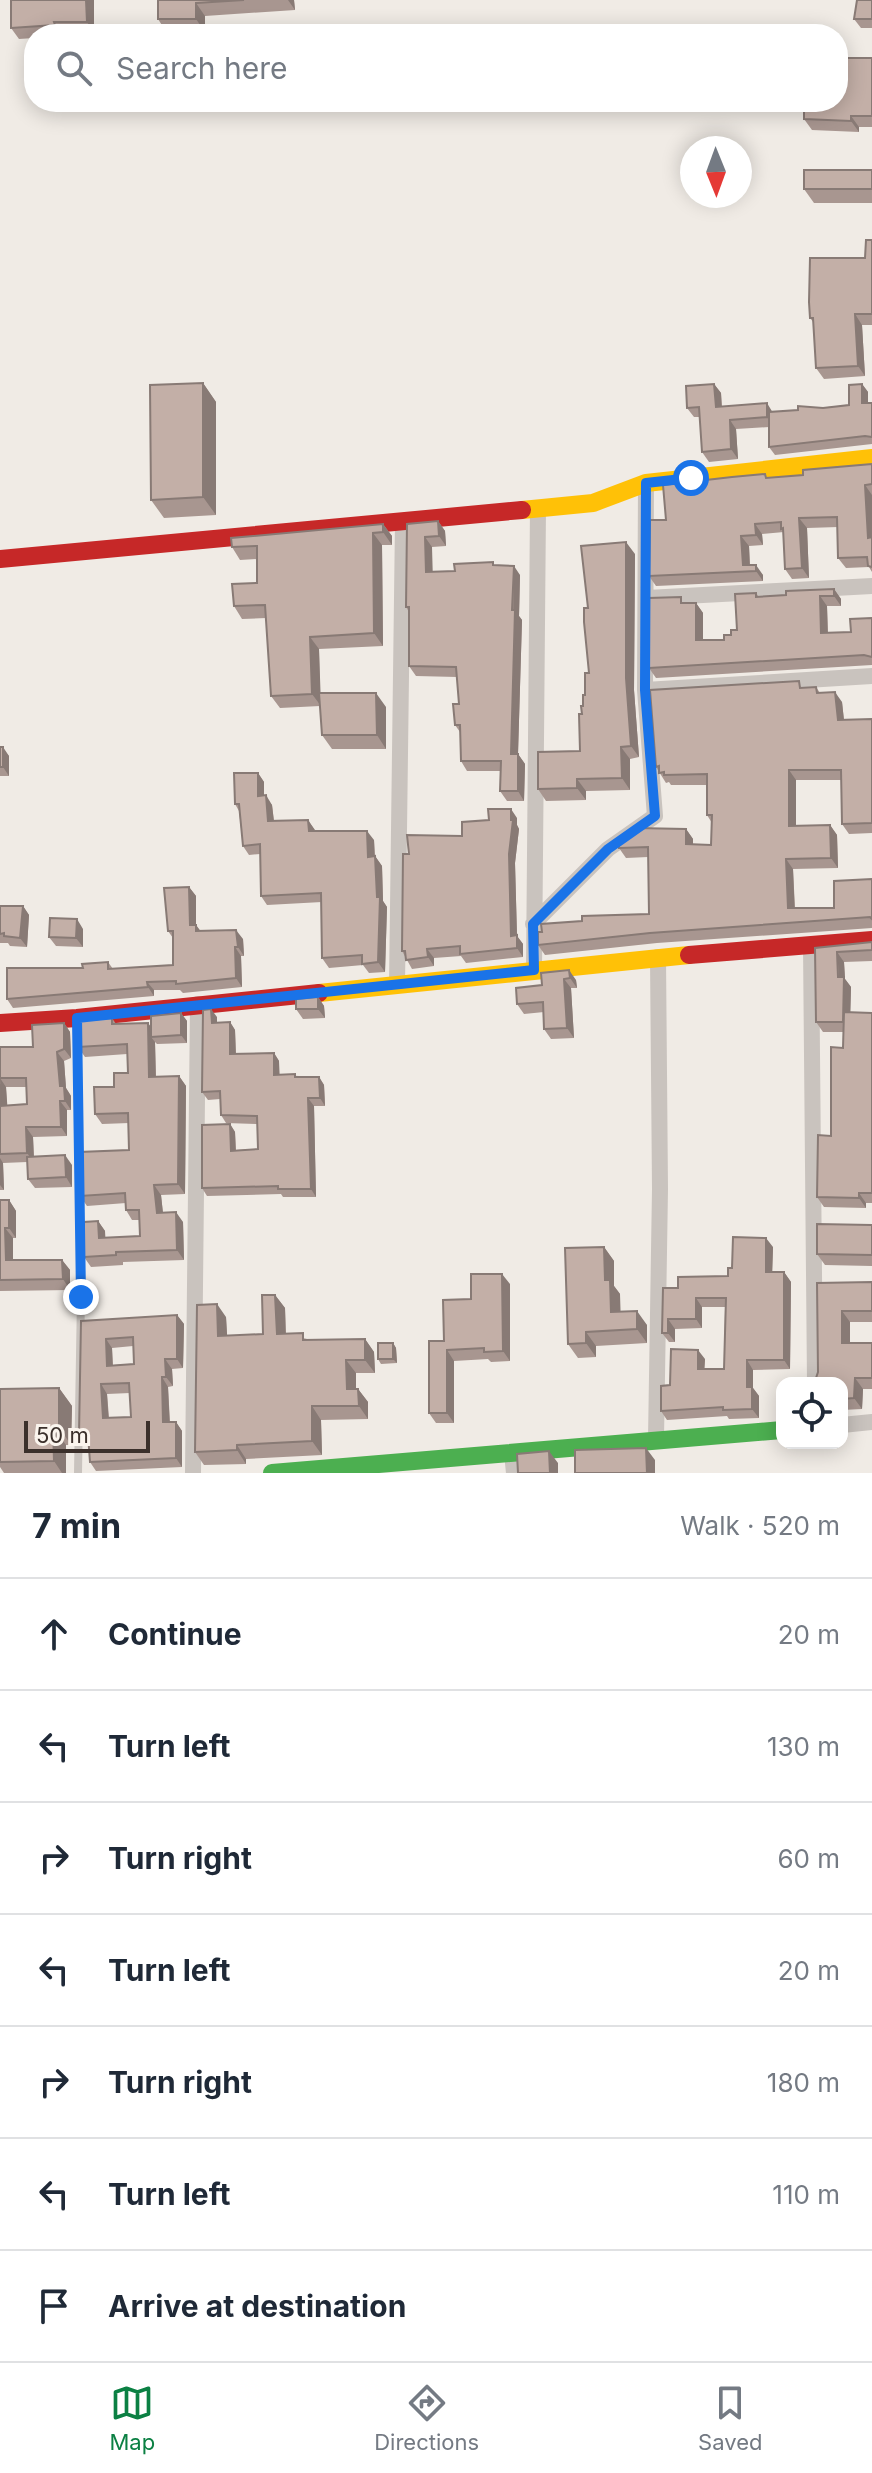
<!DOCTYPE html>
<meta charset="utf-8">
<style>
body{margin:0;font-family:Inter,sans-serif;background:#f2f2f3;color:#1f2937}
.controls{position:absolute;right:24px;bottom:24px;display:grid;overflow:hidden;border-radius:16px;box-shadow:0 4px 20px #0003}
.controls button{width:72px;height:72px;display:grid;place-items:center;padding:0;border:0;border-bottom:2px solid #e0e1e3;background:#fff;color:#1f2937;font:40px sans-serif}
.compass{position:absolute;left:680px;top:136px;width:72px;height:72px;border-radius:50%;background:#fff;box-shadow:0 4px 20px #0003;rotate:179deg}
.scale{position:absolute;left:24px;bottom:20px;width:126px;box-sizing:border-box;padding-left:8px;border:4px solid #3b302b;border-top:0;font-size:22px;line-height:28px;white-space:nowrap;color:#3b302b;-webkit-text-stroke:6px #fbf5ee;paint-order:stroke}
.stop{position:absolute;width:24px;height:24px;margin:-18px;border:6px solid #1a73e8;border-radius:50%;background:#fff}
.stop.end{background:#1a73e8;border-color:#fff;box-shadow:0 2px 8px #0008}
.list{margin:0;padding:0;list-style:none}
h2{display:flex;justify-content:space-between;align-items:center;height:104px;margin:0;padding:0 32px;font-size:34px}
h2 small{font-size:26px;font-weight:400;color:#747a83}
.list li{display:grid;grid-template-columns:52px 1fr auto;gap:24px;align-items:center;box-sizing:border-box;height:112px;padding:0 32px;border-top:2px solid #e0e1e3}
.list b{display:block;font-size:30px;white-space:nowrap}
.list em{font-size:26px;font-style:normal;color:#747a83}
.icon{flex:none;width:44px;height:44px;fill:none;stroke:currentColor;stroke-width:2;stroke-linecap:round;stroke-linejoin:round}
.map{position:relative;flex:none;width:872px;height:1473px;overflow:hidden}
.search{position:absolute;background:#fff;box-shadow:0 4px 20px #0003;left:24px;right:24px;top:24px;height:88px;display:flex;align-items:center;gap:20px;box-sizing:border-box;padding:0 28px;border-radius:32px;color:#747a83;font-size:30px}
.sheet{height:888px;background:#fff}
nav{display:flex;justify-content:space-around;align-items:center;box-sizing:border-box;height:112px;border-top:2px solid #e0e1e3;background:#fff;font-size:22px;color:#747a83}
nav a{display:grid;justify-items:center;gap:4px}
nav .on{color:#0b8043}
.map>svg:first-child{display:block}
</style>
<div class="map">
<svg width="872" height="1473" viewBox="0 0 872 1473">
<rect width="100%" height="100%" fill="#f0ebe5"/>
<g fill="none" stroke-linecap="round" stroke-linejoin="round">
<!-- lane -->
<path stroke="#c9c3be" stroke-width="8" d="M77,1019L81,1297L78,1473"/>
<!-- street -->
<path stroke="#c9c3be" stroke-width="16" d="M647,598L872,586
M645,690L872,676
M533,924L608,849L655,816L645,690L646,483
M811,945L815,1383
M534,970L538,508
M397,985L403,521
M842,1425L872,1422
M656,1439L660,1189L658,957
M512,1453L514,1473
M193,1473L198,1004"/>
<!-- fast -->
<path stroke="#4caf50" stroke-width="18" d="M272,1473L782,1430"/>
<!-- slow -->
<path stroke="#ffc107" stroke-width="18" d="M522,510L593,503L646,483L872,458
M319,993L689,955"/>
<!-- jam -->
<path stroke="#c62828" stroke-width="18" d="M0,559L522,510
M689,955L872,940
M0,1023L77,1018L319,993"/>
</g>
<!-- wall -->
<path fill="#a89690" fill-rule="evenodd" d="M11,0H109H94V32L34,34V38L19,39L11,28Z
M158,0H294L295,10L205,16V32L167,33L158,19Z
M872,0V28H861L854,19Z
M872,58V127H859V132L812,130L804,119Z
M872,170V203H814L804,189Z
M872,240V325H862L865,376L824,379L816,368L814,323L810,318L865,258Z
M203,383L216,402V515L164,518L151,500Z
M714,384L721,393L722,406L773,412L849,405L862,384L868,392V403H872V444L775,455L769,447V427L736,429L738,459L709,462L702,452L700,417H694L687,408Z
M872,464V572L869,567L846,568L838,558V527L807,528L809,578L792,579L785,569L784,532L762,534L763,545L749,546L750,565L763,575V581L656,586L649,576L666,520L768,478L803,475Z
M438,521L445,531L446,546L432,547V572L455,571L494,565L520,575L519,616L522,620L518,754L525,764L524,801H507L500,791L501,771H467L461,761L460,732L455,725L459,704L457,677L416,676L409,666V612L406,607L407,524Z
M383,524L392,536V545H382L383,646L319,649L320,693L386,707V749H332L322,735L320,706L280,708L271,696L266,618L242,619L234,606L257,583V559L240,560L232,547Z
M635,554L634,690L639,757L630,759V790L586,791V800L546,801L538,789L580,751L582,714L589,673L588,608Z
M834,589L841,599V606H827L828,633L851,632L872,618V665L656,678L649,668L685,603H696L703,613V640H724L737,630L756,593L759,597L786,595Z
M816,687L820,693L842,702L844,720L872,719V833L849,834L842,824L841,780H796V826L830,825L837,835L838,868L793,869L795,908H834L872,879V928L657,943L545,955L538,945L582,921L649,914L648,857L626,858L619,848L686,829L693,839V844L711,845L712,823L707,815V785H671L669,782L666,783L656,767L804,688Z
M0,747L9,756V776H0Z
M258,773L264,782V796L272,805L274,821L308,820L315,831L374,840L375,856L382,866L383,901L387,907L385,972L369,973L363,965L329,968L322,958V902L267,905L261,896L260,854L249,855L243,846L239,811L235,804Z
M517,818V825L519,829L515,863L517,936L523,944V957L466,963L461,956L434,958V966L412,969L402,951L409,854Z
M189,887L196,896V925L200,931L243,939L244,956H241L242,987L183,993L180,990H154V996L13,1008L7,999L83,968L108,962L113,969L173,965V938L168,931Z
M0,906H23L29,915L27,947L10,946L8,943H0Z
M83,929V947L56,946L49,937Z
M872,942V961L844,962L845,979L851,987L850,1012L872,1013V1203H866V1208L824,1207L817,1197L831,1136L843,1048L844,1032H823L816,1022L815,948Z
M541,973L576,980L577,988H571L574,1038L551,1039L544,1029V1012L524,1014L517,1004L542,985Z
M318,997L324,1006L325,1018L303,1019L296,1009Z
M181,1013L187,1021V1043L157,1044L155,1042L156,1077L179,1076L186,1086L185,1194L161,1195L163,1213L183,1222L184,1260L123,1262V1265L91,1267L84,1257L98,1221L105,1231V1238L140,1236V1220H132L126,1210V1203L87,1206L80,1196L129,1150V1123L102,1124L95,1114L114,1087L128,1073L127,1054L85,1057L78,1047L112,1018L116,1024L151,1028Z
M217,1017V1022H230L235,1030L236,1053H274L279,1061V1075L319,1077L324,1085L325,1106H314L316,1197H283L281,1194L207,1196L202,1188L230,1124L235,1132L236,1150L258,1149L257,1124L226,1123L221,1115L220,1099L208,1100L202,1092Z
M64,1023L70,1032L71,1058L64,1061L66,1088L71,1096V1110H67V1136L33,1137L34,1157L72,1165V1187L35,1188L28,1179L27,1162L3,1163L4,1190H0V1047H33ZM6,1087H26L27,1104L7,1105Z
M0,1200H9L16,1211V1238H13V1260H62L70,1270V1290L0,1291Z
M872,1225V1266L825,1265L817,1254Z
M604,1247L614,1261V1286L620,1294V1312L647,1325V1343L596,1346V1357L578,1358L568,1344Z
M773,1247L772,1272H784L791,1282L790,1369L753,1370V1388L759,1396V1418L729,1419L727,1416L667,1420L661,1411L670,1385L705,1359L704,1369H724L725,1307H702V1328L675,1329V1342H669L662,1333L678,1288L728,1276L732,1268Z
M872,1282V1322H850V1343H872V1389H863L862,1409L842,1410V1383L816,1378L818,1372L817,1283Z
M510,1284V1361L491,1362L488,1359L454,1361V1423H436L429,1413L444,1341L471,1299Z
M275,1295L285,1308L286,1334L307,1339H365L374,1352L375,1373H356V1389H358L368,1402V1419L321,1420L322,1455L246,1459V1464L204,1465L195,1452L226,1317L227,1336L263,1334Z
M177,1315L184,1324L183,1368L172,1369L173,1386L168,1387L170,1422H176L182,1431V1467L96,1471L90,1462L88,1444L85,1445L79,1435L81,1321ZM133,1346L134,1364L113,1365L112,1348ZM130,1393L131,1417H109L107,1394Z
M393,1343L396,1348L397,1363L381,1364L378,1359Z
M59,1388L72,1406L71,1445H66V1473H4L0,1467V1389Z"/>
<!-- shaded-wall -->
<path fill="#887a75" d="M86,0H94V32L87,22Z
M288,0H294L295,10Z
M196,3L205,16V32L196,19Z
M851,116L859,127V132L851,121Z
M855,314L862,325L865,376L858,366Z
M203,383L216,402V515L203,497Z
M714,384L721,393L722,416L716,407Z
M862,384L868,392V411L862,403Z
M767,403L773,413L774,426L767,417Z
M730,420L736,429L738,459L731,449Z
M865,485L872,495V543L868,538Z
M799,518L807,528L809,578L802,568Z
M438,521L445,531L446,546L439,536Z
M383,524L392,536V545L383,532Z
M755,524L762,534L763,545L756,535Z
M373,533L382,545L383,646L374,633Z
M741,536L749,546L750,571L743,565Z
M425,537L432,547L433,582L426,572Z
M626,542L635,554L634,690L639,757L631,746L626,678Z
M756,565L763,575V581L756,571Z
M514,566L520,575L519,616L522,620L518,754L525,764L524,801L518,791L511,754Z
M834,589L841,599V606L834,596Z
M820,596L827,606L828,643L821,633Z
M696,603L703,613V650L696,640Z
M310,637L319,649L321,706L312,694Z
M835,692L842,702L845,730L838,720Z
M376,693L386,707V749L377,735Z
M3,747L9,756V776L3,767Z
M621,747L630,759V790L622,778Z
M789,770L796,780V836L789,826Z
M258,773L264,782V806L258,796Z
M577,779L586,791V800L577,788Z
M266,795L272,805L275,831L268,821Z
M511,809L517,818V825L519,829L515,863L517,936L523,944V957L517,948L511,936L509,854Z
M308,820L315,830L316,840L309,831Z
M830,825L837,835L838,868L831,858Z
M686,829L693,839V854L686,844Z
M367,831L374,840L375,866L368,857Z
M375,856L382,866L383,901L387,907L385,972L378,962Z
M786,859L793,869L795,918L788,908Z
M189,887L196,896V925L202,933V940L190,925Z
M23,906L29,915L27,947L20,938Z
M77,919L83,929V947L76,938Z
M236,930L243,939L244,956L238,947Z
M235,947L241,956L242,987L236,978Z
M427,949L434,958V966L428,957Z
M837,952L844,962L845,979L851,987L850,1032L843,1022Z
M569,970L576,980L577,988L570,978Z
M564,979L571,988L574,1038L567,1028Z
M147,982L154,990V996L148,987Z
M318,997L324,1006L325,1018L318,1009Z
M211,1009L217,1017V1031L212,1023Z
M181,1013L187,1021V1043L181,1035Z
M230,1022L235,1030L236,1062L230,1054Z
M64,1023L70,1032L71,1058L64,1049Z
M148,1023L155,1032L151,1037L155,1042L156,1087L149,1077Z
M57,1052L64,1061L66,1088L71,1096V1110L65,1101L60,1086Z
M274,1053L279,1061L280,1083L274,1075Z
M179,1076L186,1086L185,1194L178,1184Z
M319,1077L324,1085L325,1106L320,1098Z
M0,1078L6,1087L8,1115L1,1106Z
M308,1098L314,1106L316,1197L311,1189Z
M60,1101L67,1110V1136L61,1127Z
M230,1124L235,1132L236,1159L231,1151Z
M26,1127L33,1137L34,1162L27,1153Z
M65,1155L72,1165V1187L66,1177Z
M0,1158L3,1163L4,1190L0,1185Z
M154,1185L161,1195L164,1223L157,1213Z
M859,1193L866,1203V1208L859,1198Z
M9,1200L16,1211V1238L9,1228Z
M176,1212L183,1222L184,1260L177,1250Z
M98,1221L105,1231L106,1248L99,1238Z
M5,1228L13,1238V1270L6,1260Z
M766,1238L773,1247L772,1281L766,1272Z
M604,1247L614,1261V1286L620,1294L621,1326L611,1312L605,1280Z
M62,1260L70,1270V1290L63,1279Z
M784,1272L791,1282L790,1369L784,1360Z
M502,1274L510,1284V1361L503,1351Z
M275,1295L285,1308L286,1347L277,1334Z
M696,1298L702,1307V1328L696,1319Z
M217,1304L226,1317L228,1350L218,1336Z
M637,1311L647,1325V1343L637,1329Z
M842,1311L850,1322V1354L842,1343Z
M177,1315L184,1324L183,1368L177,1359Z
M668,1319L675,1329V1342L668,1333Z
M586,1332L596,1346V1357L586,1343Z
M106,1339L112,1348L113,1375L107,1366Z
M365,1339L374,1352L375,1373L365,1360Z
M393,1343L396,1348L397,1363L393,1359Z
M447,1350L454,1361V1423L447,1413Z
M698,1350L705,1359L704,1378L698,1369Z
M165,1359L172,1369L173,1386L166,1377Z
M346,1360L356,1373V1403L347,1389Z
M747,1360L753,1370V1388L759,1396V1418L752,1409L747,1387Z
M162,1377L168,1387L170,1431L163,1422Z
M855,1378L863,1389L862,1409L854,1398Z
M101,1384L107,1394L109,1427L103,1418Z
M59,1388L72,1406L71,1445L59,1427Z
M358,1389L368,1402V1419L359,1406Z
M312,1406L321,1420L322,1455L312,1441Z
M176,1422L182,1431V1467L176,1458Z
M53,1427L66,1445V1473H62L54,1461Z
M237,1445L246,1459V1464L237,1450Z
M646,1448L655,1460V1473H647Z
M549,1451L558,1463V1473H550Z"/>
<!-- building -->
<path fill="#c3afa7" stroke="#887a75" stroke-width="2" fill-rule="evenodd" d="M11,0H86L87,22H54L55,25L11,28Z
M158,0H244L196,3V19H158Z
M857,0H872V19H854Z
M838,58H872V116H851V121L804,119V102H838Z
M804,170H872V189H804Z
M866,240H872V314H855L858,366L816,368L813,318H810L809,302L810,258H865Z
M203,383V497L151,500L150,385Z
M714,384L716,407L767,403V417L730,420L731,449L702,452L699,407L687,408L686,386Z
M862,384V403H872V437L865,436L769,447V412L798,410V406L823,408L849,405V385Z
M872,464V484L865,485L868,538L872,537V567L868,566L867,557L838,558L837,517L799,518L802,568L785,569L783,528L781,529V522L755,524L756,535L741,536L743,565H756V571L649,576L650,520H666L663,485L732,477L765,474L766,478L803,475V470Z
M438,521L439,536L425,537L426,572L455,571L454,564L493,562V565L514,566L512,610H515L511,754H518V791H500L501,761H461L460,725H455L453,704H459L456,667L409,666V607H406L407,524Z
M383,524V532L373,533L374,633L310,637L312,694L271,696L265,605L234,606L232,584L257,583V546L232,547L231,538Z
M626,542V678L631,746L621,747L622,778L577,779V788L538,789V752L580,751L579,714H582L581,706H583V695H585V673H589L584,622V608H588L581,546Z
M834,589V596H820L821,633L851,632L850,619L872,618V657L864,655L649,668V598L681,597V603H696V640H724V635H731V630H737L735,594L756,593V597L786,595V591Z
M799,681L800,688L816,687L817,693L835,692L838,720L872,719V823L842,824L841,770H789V826L830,825L831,858L786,859L788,908H834V881L872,879V919L870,917L650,933L538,945V932H542L541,924L582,921V916L649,914L648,847L619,848V840L636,828L686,829V844L711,845L712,815H707V774L664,775V772L659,773V766L656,767L650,690Z
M319,693H376L377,735H322Z
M0,747H3V767H0Z
M234,773H258V796L266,795L268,821L308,820L309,831H367L368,857L375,856L377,897H380L378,962L362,964V955L322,958L321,893L261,896L260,844L243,846L239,804H235Z
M488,809H511V820H513L509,854L511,936L517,935V948L460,954V946L427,949L428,957L406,960L405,951H402L403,854H409L407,835L462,836V822L489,820Z
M189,887L190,925H196V931L236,930L238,947H235L236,978L176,984V981L147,982L148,987L7,999V968H83L82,964L108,962V969L173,965V931H168L164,888Z
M0,906H23L20,938L4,936V933L0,934Z
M50,918L77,919L76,938L49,937Z
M872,942V950L837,952L838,977H844L843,1022H816L815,948Z
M569,970L570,978L564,979L567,1028L544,1029L543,1002L517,1004L516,988L542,985L541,973Z
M318,997V1009H296V999Z
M211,1009L212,1023L230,1022V1054L274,1053V1075L295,1074V1077H319L320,1098H308L311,1189H278V1186L202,1188V1125L230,1124L231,1151L258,1149L257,1116L221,1115L220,1091L202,1092L203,1010Z
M844,1012L872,1013V1193H859V1198L817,1197L818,1135L831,1136V1047L843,1048Z
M181,1013V1035L151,1037V1016Z
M112,1018V1024L148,1023L149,1077L179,1076L178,1184L154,1185L157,1213L176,1212L177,1250L116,1252V1255L84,1257V1222L98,1221L99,1238L140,1236L139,1210H126L125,1193L80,1196L79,1152L129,1150L128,1113L95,1114L94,1087H114V1073H128L127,1044L78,1047L77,1021Z
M64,1023V1049L57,1052L60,1086H64L65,1101H60L61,1127H26L27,1153L0,1154V1084L1,1106L27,1104L26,1078H0V1047H33L32,1025Z
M65,1155L66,1177L28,1179L27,1157Z
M0,1200H9V1228H5L6,1260H62L63,1279L0,1280Z
M817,1224L872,1225V1255L817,1254Z
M733,1237L766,1238V1272H784V1360H747V1387H752V1409L723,1410V1407L661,1411V1386L670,1385L671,1349L698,1350V1369H724L726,1298H696V1319H668V1333H662L663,1288H678V1277L728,1276V1268H732Z
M604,1247L605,1280H610L611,1312L637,1311V1329L586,1332V1343L568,1344L565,1248Z
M471,1274H502L503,1351L484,1352V1348L447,1350V1413H429V1341H444L443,1300L471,1299Z
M872,1282V1311H842V1343H872V1378H855L854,1398L842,1399V1383H810L816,1378L818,1372L817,1283Z
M262,1295H275L277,1334L303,1333V1340L365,1339V1360H346L347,1389H358L359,1406H312V1441L237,1445V1450L195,1452L197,1305L217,1304L218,1336L263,1334Z
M177,1315V1359H165L166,1377H162L163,1422H176V1458L90,1462L88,1435H79L81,1321ZM133,1337L134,1364L107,1366L106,1339ZM129,1383L131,1417L103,1418L101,1384Z
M378,1343H393V1359H378Z
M59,1388V1427H53L54,1461L0,1462V1389Z
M646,1448L647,1473H575V1450Z
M549,1451L550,1473H518L517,1454Z"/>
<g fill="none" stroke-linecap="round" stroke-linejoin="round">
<!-- route -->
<path stroke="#1a73e8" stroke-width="10" d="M81,1297L77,1018L534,970L533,924L608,849L655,816L645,690L646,483L691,478"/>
</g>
</svg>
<div class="controls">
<button><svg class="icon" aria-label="locate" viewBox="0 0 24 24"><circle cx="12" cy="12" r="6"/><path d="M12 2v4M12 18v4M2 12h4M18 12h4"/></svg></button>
</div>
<svg class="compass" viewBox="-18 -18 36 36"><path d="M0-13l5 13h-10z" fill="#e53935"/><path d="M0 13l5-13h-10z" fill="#747a83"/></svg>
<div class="scale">50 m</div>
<div class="stop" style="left:691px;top:478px"></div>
<div class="stop end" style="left:81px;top:1297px"></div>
<div class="search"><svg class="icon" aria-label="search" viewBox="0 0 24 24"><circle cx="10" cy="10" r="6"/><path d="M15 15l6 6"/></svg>Search here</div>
</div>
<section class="sheet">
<h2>7 min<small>Walk · 520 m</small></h2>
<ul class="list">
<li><svg class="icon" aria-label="ahead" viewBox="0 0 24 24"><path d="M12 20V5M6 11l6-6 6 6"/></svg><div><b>Continue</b></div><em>20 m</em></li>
<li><svg class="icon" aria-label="left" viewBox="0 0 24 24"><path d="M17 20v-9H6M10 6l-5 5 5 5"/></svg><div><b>Turn left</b></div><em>130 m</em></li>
<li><svg class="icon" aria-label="right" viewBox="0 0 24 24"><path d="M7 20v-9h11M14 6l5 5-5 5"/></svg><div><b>Turn right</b></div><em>60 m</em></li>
<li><svg class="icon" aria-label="left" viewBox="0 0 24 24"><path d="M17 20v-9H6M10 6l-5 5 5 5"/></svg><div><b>Turn left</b></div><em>20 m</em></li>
<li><svg class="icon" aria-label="right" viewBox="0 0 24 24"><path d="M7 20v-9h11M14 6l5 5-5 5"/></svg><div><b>Turn right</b></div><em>180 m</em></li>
<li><svg class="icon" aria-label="left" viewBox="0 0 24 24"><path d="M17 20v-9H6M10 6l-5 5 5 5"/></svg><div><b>Turn left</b></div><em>110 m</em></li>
<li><svg class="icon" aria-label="arrive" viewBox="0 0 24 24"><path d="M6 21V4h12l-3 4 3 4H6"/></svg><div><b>Arrive at destination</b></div></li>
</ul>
</section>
<nav>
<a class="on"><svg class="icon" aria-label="map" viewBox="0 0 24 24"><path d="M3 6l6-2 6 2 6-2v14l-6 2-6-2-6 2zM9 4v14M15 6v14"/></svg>Map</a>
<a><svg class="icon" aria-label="directions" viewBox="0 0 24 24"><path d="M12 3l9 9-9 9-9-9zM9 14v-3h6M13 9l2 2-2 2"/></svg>Directions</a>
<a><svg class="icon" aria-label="saved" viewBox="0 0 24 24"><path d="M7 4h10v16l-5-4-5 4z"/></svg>Saved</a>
</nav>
